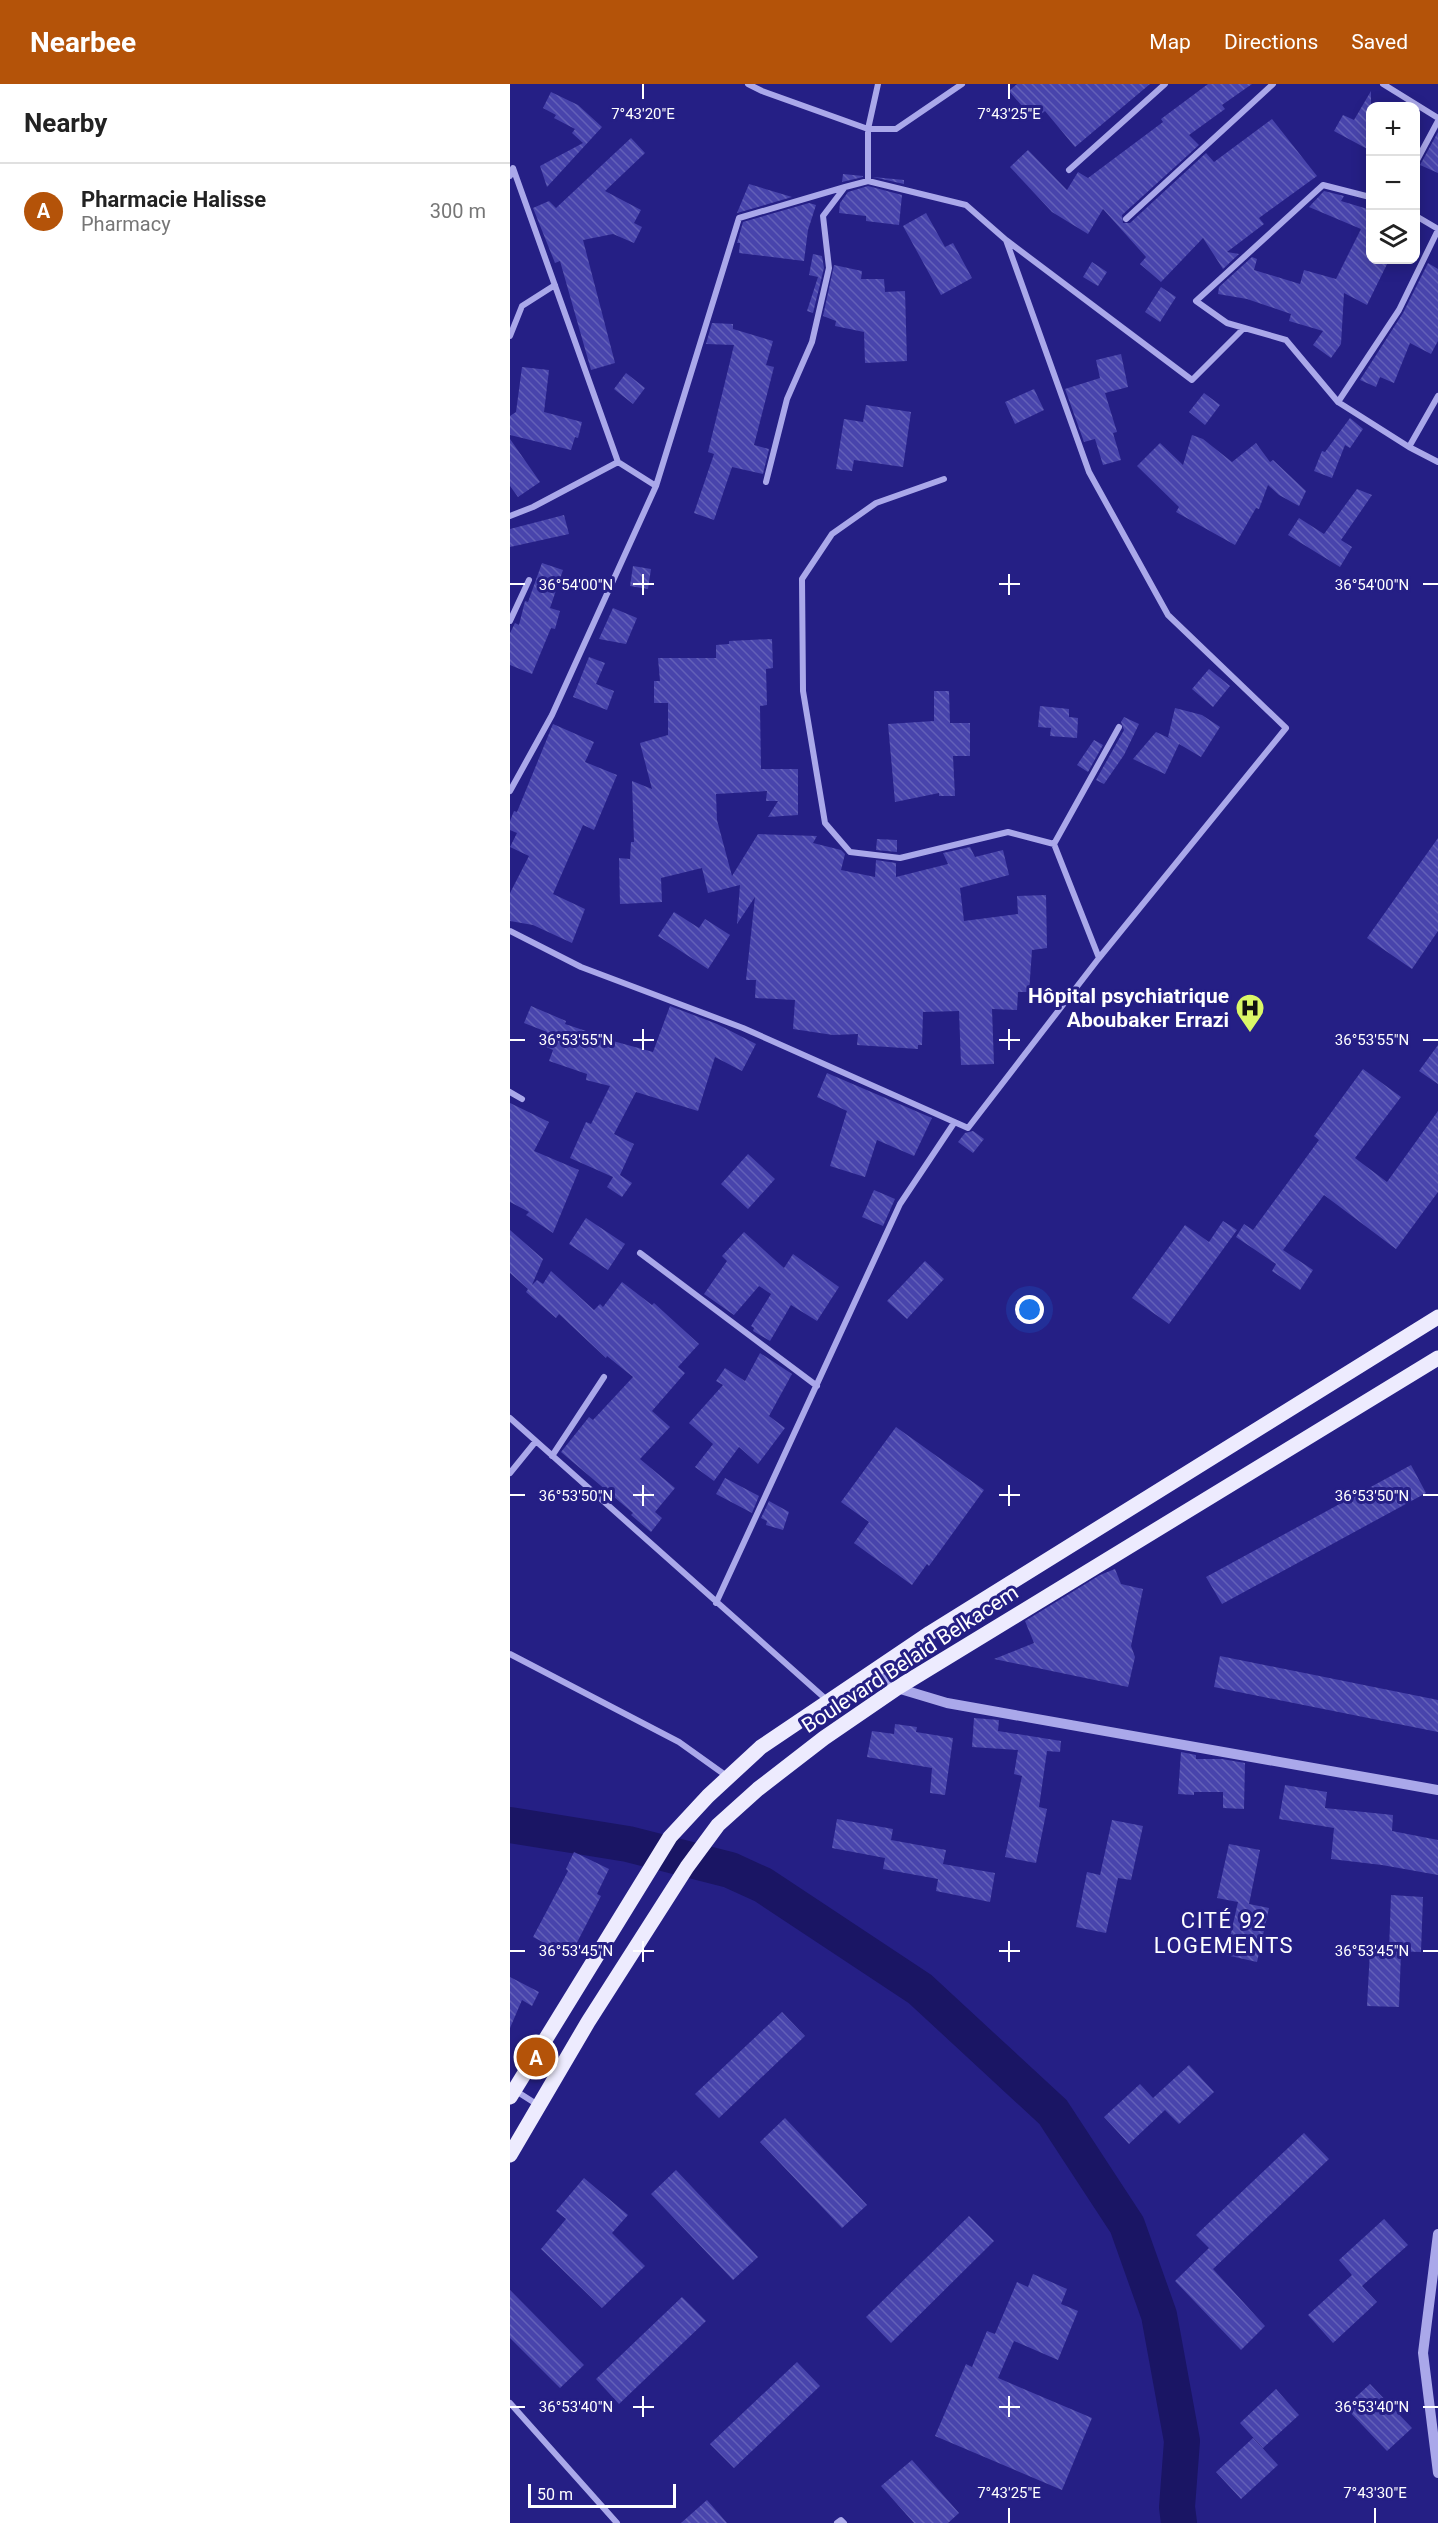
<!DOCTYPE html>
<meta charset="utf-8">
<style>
body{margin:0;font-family:Roboto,sans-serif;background:#f6f6f6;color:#222}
.controls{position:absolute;right:18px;top:18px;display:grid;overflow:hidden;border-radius:12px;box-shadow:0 3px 15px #0003}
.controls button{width:54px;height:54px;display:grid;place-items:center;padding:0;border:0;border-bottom:2px solid #e0e0e0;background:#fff;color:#222;font:30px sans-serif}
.scale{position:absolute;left:18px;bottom:15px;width:148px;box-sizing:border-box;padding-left:6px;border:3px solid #fff;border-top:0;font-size:16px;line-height:21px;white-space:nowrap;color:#fff;-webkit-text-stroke:4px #251f85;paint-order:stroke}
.you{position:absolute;left:520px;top:1226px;width:21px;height:21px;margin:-15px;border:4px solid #fff;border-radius:50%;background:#1a73e8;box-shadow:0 0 0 9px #1a73e833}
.badge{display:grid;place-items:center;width:39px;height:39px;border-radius:50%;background:#b45309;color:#fff;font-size:20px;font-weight:700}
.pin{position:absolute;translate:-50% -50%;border:3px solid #fff;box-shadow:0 2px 6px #0006}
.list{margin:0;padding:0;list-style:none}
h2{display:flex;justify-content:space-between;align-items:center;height:78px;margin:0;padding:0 24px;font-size:26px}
h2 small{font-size:20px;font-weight:400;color:#767676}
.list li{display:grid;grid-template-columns:39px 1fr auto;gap:18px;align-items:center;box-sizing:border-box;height:96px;padding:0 24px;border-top:2px solid #e0e0e0}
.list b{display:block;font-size:22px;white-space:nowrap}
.list p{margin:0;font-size:20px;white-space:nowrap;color:#767676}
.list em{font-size:20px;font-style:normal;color:#767676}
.icon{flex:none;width:33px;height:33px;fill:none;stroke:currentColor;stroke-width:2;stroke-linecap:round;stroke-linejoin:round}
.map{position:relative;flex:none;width:928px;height:2439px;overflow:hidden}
header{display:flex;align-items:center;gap:36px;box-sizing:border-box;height:84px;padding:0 30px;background:#b45309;color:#fff}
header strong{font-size:28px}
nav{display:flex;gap:33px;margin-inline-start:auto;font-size:21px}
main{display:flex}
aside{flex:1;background:#fff}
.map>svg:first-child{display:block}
</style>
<header>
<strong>Nearbee</strong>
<nav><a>Map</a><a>Directions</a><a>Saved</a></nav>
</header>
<main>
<aside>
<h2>Nearby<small></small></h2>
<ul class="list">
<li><span class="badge">A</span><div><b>Pharmacie Halisse</b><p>Pharmacy</p></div><em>300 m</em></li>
</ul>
</aside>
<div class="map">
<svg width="928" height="2439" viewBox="0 0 928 2439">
<defs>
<pattern id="building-back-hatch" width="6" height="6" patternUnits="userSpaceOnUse" patternTransform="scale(1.5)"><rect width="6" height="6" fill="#4844ac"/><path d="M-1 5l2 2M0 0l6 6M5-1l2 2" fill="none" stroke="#6360b8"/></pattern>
</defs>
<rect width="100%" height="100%" fill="#251f85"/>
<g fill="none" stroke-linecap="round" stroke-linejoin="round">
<!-- river -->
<path stroke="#1a1564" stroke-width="36" d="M0,1741L118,1760L220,1786L253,1801L410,1905L543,2028L617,2141L649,2231L672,2357L667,2423L669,2439"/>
</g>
<!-- building -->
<path fill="url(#building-back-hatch)" d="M507,0H640L565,63L535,27L524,36L499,7Z
M698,0H742L712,21L715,25L679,51L689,61L612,131L613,139H620L696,69L704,78L762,35L807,92L749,134L754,140L717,168L729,170L713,185L693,154L651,198L630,180L636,173L593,125L578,150L542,128L500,83L518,66L557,106L568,88L578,94L653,38L651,35Z
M861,7V67L824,47L833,31L844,36Z
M41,8L68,21L92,43L37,103L30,82L73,59L62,49L65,45L44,34L46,31L33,24Z
M928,48V89L910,81Z
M121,54L135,69L95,107L131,126L124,139L132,143L124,159L103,150L73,156L105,279L81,286L50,177L45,179L23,124L39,117L46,124Z
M333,90L353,92V93L332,98Z
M363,93L394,96V100Z
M239,100L282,113L227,129Z
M358,102L392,111L389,141L356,137V132L329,129L330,119L338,108Z
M814,107L834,112L831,117L861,126V176H879L857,221L834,209L831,260L821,274L803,261L813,247L779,237L781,230L737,215L708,210L709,203L742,173L747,175L744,186L790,200L794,186L826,195L851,145L799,123Z
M299,119L306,121L298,146L294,177L229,169L230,159H227L233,138Z
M416,129L435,163L443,159L462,194L431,211L393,142Z
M303,170L312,172L314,184L303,229L297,227L308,193L299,191Z
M582,178L597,188L588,202L573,193Z
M918,179L928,185V257L921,270L900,259L884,299L870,293L866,303L850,296L893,229Z
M324,181L352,187L351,195H374L375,208L395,207L397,277L355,279L354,248L325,242L326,237L313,232Z
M651,203L666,213L650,238L635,228Z
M202,239L223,240V245L263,257L256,281L264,283L244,361L259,365L253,390L222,383L204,436L184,429L204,370L198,368L224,261L196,260Z
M611,270L618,303L595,309L607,348L603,349L611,376L593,381L585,355L574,358L555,305L590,294L586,276Z
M12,283L39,286L34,328L72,338L68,354L65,353L61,366L0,351V332L6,328Z
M116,289L135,304L123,320L104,305Z
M524,305L534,326L505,340L495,318Z
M694,309L710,321L695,341L679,328Z
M356,321L401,328L393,383L344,376L342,387L326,385L334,335L353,338Z
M840,334L853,345L840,364L835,361L822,394L804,387L812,367L815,368Z
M682,351L693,355L722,378L746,359L760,378L763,376L796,407L789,422L769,411L758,401L749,425L746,424L725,461L666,428L669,423L627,382L650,359L673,381Z
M0,355L30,398L8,413L0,402Z
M847,405L862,411L831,456L842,463L830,483L778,451L789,434L814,450Z
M54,431L59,450L0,463V445Z
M32,479L53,486L40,524L50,527L45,545L41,544L22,590L0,581V549L5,539L9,541L15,517L18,518Z
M123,482L141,485L138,505L120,502Z
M103,524L127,534L116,560L89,555Z
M262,555L263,584L256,585L257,621L250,622L251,685H288V731L258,733L268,717H256L257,707L206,710L207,736L222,792L248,750L307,752L303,759L331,766L335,770L331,786L365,793L366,776L386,779V793L438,780L433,769L460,763L465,773L493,766L499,791L450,804L454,837L508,830L507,812L536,811L537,864L522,866L519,908H508L507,926L482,925L484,980L451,981L449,927L413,928L412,961H408V965L347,961L348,950L323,951L283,945L285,916L245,914L246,896H236L245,813L227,840L230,801L198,809L192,784L151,794L152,818L110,820L109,774L120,775L121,758H124L122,697L142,705L130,659L158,651V619H144V597H150L148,574H206V561L219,560V557Z
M79,573L95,579L86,600L104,607L97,626L63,613Z
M699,585L720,602L703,623L682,605Z
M424,607H439L440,639H460V672H443L445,712H429V709L385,718L378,640L424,637Z
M530,622L559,625V633L568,634L567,654L540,652L541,644L528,643Z
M665,624L692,631L710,643L691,673L669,660L655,690L623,675L646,648L663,656L658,653Z
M614,633L629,640L614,671L594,700L586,696L614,646L611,638Z
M43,640L84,658L75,678L107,691L84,746L73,741L43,810L75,825L62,859L23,841L0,837V809L19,772L0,763L7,749L0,746V737L4,727L7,728Z
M584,656L593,661L578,688L567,681Z
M928,754V847L902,885L857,854Z
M367,755L387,756V768L366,766Z
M164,828L189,844L195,835L220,851L198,885L148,852Z
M21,922L56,937L55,940L82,949L81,951L143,968L160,922L207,940L246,960L232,987L205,973L188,1027L126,1008L104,1050L124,1060L110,1091L122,1099L112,1113L97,1103L103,1093L60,1074L76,1038L81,1040L100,1002L76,996L77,990L39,977L43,966L32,961L37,948L14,939Z
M928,961V1000L909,987Z
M853,985L891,1013L845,1074L877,1098L928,1027V1108L886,1165L814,1111L773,1166L803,1186L790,1206L762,1187L766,1180L726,1153L734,1140L743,1146L809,1056L804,1052Z
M317,989L422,1034L404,1072L367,1056L355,1093L320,1082L337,1027L307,1013Z
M0,1019L39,1038L24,1067L69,1086L43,1149L16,1131L19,1128L0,1118Z
M463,1047L474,1055L463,1069L448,1058L455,1049Z
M238,1070L265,1095L238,1125L211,1100Z
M364,1106L385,1115L373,1142L352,1133Z
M76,1134L115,1160L98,1186L59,1160Z
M713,1137L727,1146L659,1240L622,1214L675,1141L699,1158Z
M0,1146L33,1175L22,1201L27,1196L33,1200L41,1187L84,1226L90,1220L93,1223L112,1198L142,1221L144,1219L189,1260L168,1283L175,1289L142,1327L160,1343L130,1375L165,1404L145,1428L152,1434L141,1448L121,1431L123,1429L51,1368L79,1333L83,1336L123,1293L97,1272L96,1274L49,1230L46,1234L16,1208L18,1205L0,1189Z
M234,1148L274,1184L283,1170L329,1203L307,1237L281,1221L260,1257L243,1247L244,1244L241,1242L261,1210L249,1202L224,1231L194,1210L217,1177L212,1172Z
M415,1177L434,1195L397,1235L377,1217Z
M250,1269L282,1290L259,1332L275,1344L248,1380L229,1363L204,1397L185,1383L203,1360L179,1339L213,1301L206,1297L215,1284L235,1297Z
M386,1343L474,1406L419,1482L417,1480L402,1501L344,1459L359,1438L331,1418Z
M901,1381L916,1409L712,1520L696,1493Z
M215,1394L249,1412L242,1429L206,1410Z
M259,1417L279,1428L273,1446L256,1441L257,1437L251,1434Z
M605,1485L611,1500L633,1505L621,1562L625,1573L618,1603L484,1575L524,1559L515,1537L590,1491Z
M710,1572L928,1616V1648L704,1603Z
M464,1634L489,1636L488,1647L551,1657L550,1668L537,1667L529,1723L537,1725L526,1779L495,1773L512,1692L504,1690L508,1666L462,1663Z
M385,1640L407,1643L406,1648L443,1654L435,1711L420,1709L422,1684L357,1673L362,1647L384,1650Z
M671,1668L686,1671V1675H712L735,1679L734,1725L713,1724V1708H684V1711L668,1710Z
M775,1701L817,1708L815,1724L883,1731L882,1747L928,1756V1791L872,1781L821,1775L824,1744L769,1735Z
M327,1735L383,1745L381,1756L436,1766L433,1780L485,1789L480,1818L426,1807L428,1795L373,1785L375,1774L322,1764Z
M602,1736L633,1742L621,1796L608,1794L596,1849L566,1843L577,1788L590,1791Z
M719,1760L750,1766L739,1820L759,1824L747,1878L716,1871L728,1818L707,1814Z
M64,1768L99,1785L87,1810L91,1812L60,1872L23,1853L58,1787L56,1785Z
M881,1811L913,1813L911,1868L879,1867Z
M860,1866L891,1868L889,1923L857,1922Z
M0,1893L29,1908L22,1922L12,1916L0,1944Z
M272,1928L295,1952L209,2034L185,2010Z
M679,1981L704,2008L669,2040L655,2026L619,2060L594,2033L630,2000L643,2014Z
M275,2034L357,2121L332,2144L250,2058Z
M794,2049L819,2075L703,2185L755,2242L731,2266L665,2197L699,2164L686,2151Z
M166,2086L248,2173L223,2196L141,2110Z
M74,2094L118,2131L102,2149L135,2182L92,2224L31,2165L56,2135L46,2127Z
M459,2132L484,2157L381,2259L356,2233Z
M874,2135L898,2161L852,2202L867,2218L823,2259L798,2231L842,2191L829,2176Z
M523,2190L557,2205L551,2220L568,2227L548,2276L504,2257L488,2294L582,2334L552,2406L425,2352L456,2280L462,2283L477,2247L485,2250L507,2198L518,2203Z
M0,2206L74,2281L50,2304L0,2254Z
M172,2213L196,2237L109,2320L86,2295Z
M287,2278L310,2302L224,2384L200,2360Z
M860,2300L902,2344L877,2367L835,2323Z
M766,2305L789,2331L753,2364L730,2339Z
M743,2354L768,2381L731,2415L706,2388Z
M402,2376L449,2429L438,2439H404L371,2402Z
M197,2416L217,2439H171Z"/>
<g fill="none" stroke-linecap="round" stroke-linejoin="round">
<!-- minor -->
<path stroke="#aaa8ea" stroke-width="6" d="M238,0L252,7L358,45H386L452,0
M368,0L358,45V97L456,121L496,156
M873,0L928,34
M906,78L928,37
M559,86L655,0
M0,92L3,84L108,378L23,423L0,432
M860,113L813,101L686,217L717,239L776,256L828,318L889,226L928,146
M906,132L928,145
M616,135L763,0
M0,252L12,222L45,201
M928,312L899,363L928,378
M828,318L899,363
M434,395L366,419L322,450L292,495L293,607L315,739L340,768L390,774L498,748L544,760
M256,398L277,315L302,258L319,184L313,132L335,103L358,97
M146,402L229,134L335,103
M0,537L19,496
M609,643L544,760L589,874L776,644L658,531L579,388L496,156L682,296L734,244
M0,707L42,631L146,402L108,378
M0,847L71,883L233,944L458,1044L589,874
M0,1008L12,1015
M130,1169L307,1302
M0,1334L318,1617
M42,1372L94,1293
M0,1389L26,1357
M206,1519L390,1120L444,1039
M0,1570L169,1658L218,1693
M6,2007L28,2021
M0,2319L107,2439
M327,2439L331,2436L334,2439"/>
<!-- tertiary -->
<path stroke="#aaa8ea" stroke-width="10" d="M361,1588L387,1604L437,1619L928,1706
M928,2150L913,2269L928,2389"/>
<!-- primary -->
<path stroke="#edebfe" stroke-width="15" d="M0,2013L160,1753L198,1712L251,1663L420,1549L928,1233
M0,2071L78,1938L177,1783L208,1741L248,1705L314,1654L387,1604L928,1274"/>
</g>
<!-- ticks -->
<path fill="none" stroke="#fff" stroke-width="2" d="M133,0V15M499,0V15M133,490V511M499,490V511M0,500H15M123,500H144M489,500H510M913,500H928M133,945V966M499,945V966M0,956H15M123,956H144M489,956H510M913,956H928M133,1401V1422M499,1401V1422M0,1411H15M123,1411H144M489,1411H510M913,1411H928M133,1857V1878M499,1857V1878M0,1867H15M123,1867H144M489,1867H510M913,1867H928M133,2312V2333M499,2312V2333M0,2323H15M123,2323H144M489,2323H510M913,2323H928M499,2424V2439M865,2424V2439"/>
<!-- icons -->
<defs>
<g id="hospital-pin" transform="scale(1.5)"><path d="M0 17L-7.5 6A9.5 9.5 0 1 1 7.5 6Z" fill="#dbf867" stroke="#251f85"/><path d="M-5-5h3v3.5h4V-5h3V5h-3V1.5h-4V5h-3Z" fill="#111"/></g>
</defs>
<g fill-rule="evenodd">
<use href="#hospital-pin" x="740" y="924"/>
</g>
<g text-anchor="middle" stroke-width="6" stroke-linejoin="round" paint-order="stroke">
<!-- poi labels -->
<g font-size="21" font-weight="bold" fill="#fff" stroke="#251f85" text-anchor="end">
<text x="719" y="919">Hôpital psychiatrique<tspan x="719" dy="24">Aboubaker Errazi</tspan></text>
</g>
<!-- street labels -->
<g font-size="21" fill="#fff" stroke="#251f85">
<text transform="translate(400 1575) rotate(-33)" y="7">Boulevard Belaid Belkacem</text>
</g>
<!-- neighbourhood labels -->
<g font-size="22" letter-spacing="1.5" fill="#fff" stroke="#251f85">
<text x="714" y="1844">CITÉ 92<tspan x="714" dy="25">LOGEMENTS</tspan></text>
</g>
</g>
<g font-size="15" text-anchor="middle" fill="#fff" stroke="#251f85" stroke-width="6" stroke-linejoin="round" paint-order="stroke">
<text x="133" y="35">7°43'20"E</text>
<text x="499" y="35">7°43'25"E</text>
<text x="66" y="506">36°54'00"N</text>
<text x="862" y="506">36°54'00"N</text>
<text x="66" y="961">36°53'55"N</text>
<text x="862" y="961">36°53'55"N</text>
<text x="66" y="1417">36°53'50"N</text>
<text x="862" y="1417">36°53'50"N</text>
<text x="66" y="1872">36°53'45"N</text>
<text x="862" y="1872">36°53'45"N</text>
<text x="66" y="2328">36°53'40"N</text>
<text x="862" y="2328">36°53'40"N</text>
<text x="499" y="2414">7°43'25"E</text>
<text x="865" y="2414">7°43'30"E</text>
</g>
</svg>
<div class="controls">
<button>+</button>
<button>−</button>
<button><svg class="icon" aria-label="layers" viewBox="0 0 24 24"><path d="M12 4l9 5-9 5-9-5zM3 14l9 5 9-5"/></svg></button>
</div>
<div class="scale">50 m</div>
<div class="you"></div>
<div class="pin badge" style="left:26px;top:1973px">A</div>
</div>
</main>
